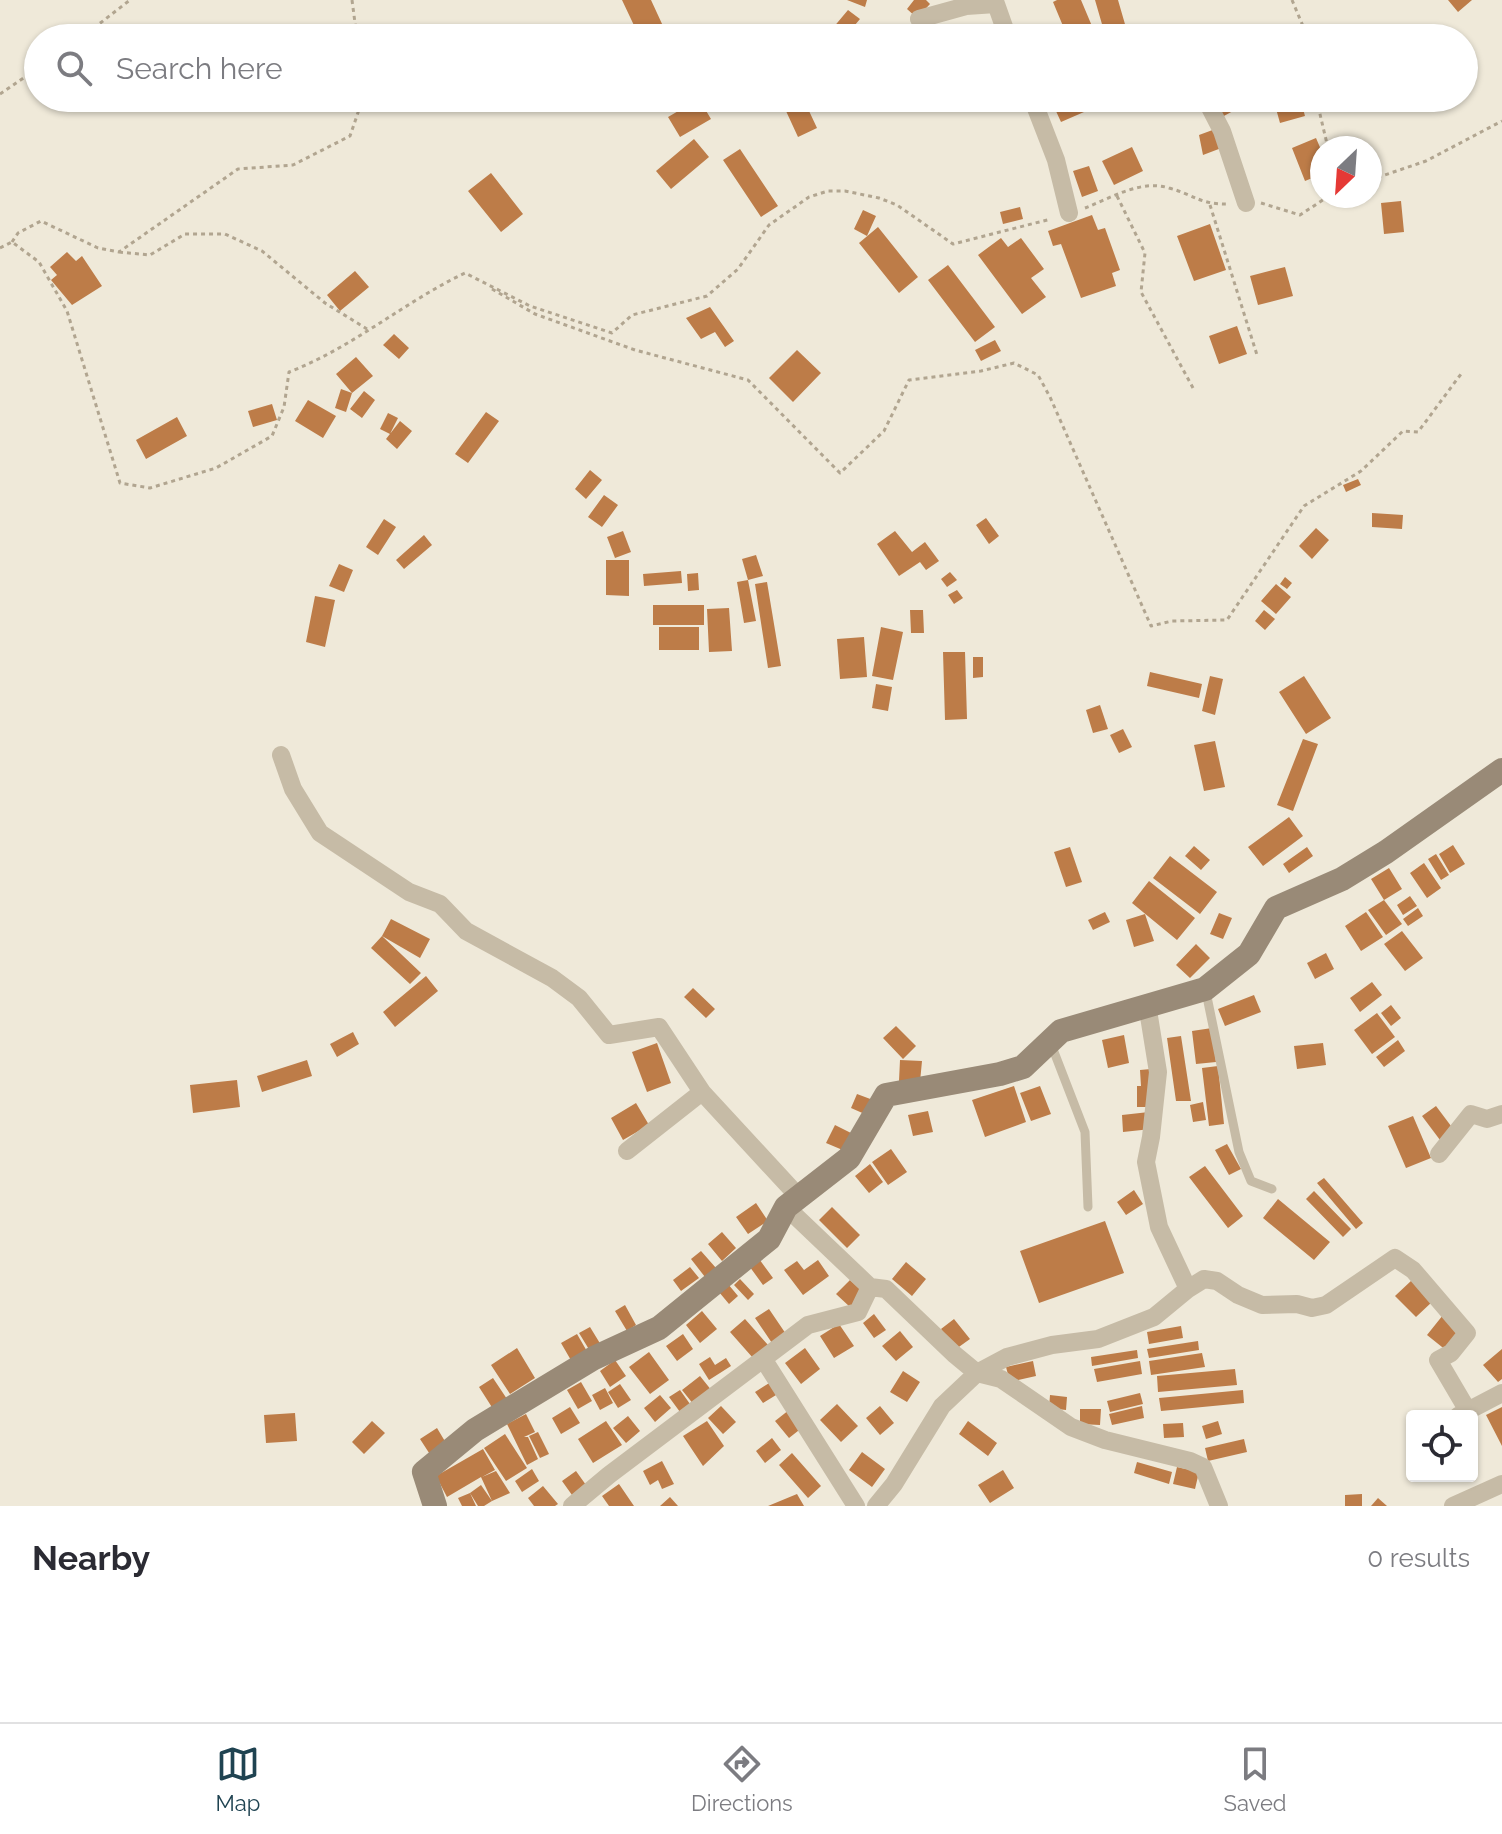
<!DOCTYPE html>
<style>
body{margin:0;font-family:Raleway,sans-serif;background:#f7f7f7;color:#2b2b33}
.controls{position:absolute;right:24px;bottom:24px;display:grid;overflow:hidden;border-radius:8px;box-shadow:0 2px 6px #0004}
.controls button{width:72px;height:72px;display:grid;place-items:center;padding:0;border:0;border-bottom:2px solid #e1e1e2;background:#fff;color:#2b2b33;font:40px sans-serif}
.compass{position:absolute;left:1310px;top:136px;width:72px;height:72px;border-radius:50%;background:#fff;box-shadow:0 2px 6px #0004;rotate:205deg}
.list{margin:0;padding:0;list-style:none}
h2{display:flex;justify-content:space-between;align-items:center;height:104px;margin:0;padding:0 32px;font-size:34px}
h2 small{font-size:26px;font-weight:400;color:#7c7c81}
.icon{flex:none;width:44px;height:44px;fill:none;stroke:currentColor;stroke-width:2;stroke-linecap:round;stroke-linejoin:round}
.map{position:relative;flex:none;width:1502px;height:1506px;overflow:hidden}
.search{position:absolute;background:#fff;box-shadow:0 2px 6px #0004;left:24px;right:24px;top:24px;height:88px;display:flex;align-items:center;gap:20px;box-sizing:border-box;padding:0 28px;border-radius:44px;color:#7c7c81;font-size:30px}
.sheet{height:216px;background:#fff}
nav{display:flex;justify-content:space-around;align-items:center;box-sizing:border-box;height:112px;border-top:2px solid #e1e1e2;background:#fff;font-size:22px;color:#7c7c81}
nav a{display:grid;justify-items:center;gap:4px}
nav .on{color:#1f4351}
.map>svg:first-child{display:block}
</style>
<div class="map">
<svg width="1502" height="1506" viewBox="0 0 1502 1506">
<rect width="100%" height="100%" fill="#efe9d9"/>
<!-- building -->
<path fill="#bd7c48" d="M622,0H651L663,26L639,36Z
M847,0H867L865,7Z
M914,0H926L930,4L917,18L907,9Z
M1057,0H1081L1097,38H1068L1053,2Z
M1095,0H1118L1129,38H1106Z
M1448,0H1472L1458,12Z
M848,10L860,19L844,38H831L827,35Z
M880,25L889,37L864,38Z
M780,98H803L817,128L798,137Z
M1050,98H1078L1084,112L1061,122Z
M1212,98H1242L1246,104L1222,117Z
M1273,98H1300L1305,116L1280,123Z
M699,99L711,119L680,137L668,117Z
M1218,128L1224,147L1203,155L1199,135Z
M1316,138L1322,152V174L1305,181L1292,148Z
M694,139L709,157L671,189L656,171Z
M1132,147L1143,171L1114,185L1102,161Z
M740,149L778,206L761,217L723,160Z
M1089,166L1098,191L1082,197L1073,171Z
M491,173L523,214L501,232L468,191Z
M1401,201L1404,232L1384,234L1381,203Z
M1020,207L1023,219L1003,224L1000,212Z
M863,210L876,216L867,236L854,229Z
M1092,215L1098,230L1105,228L1120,270L1112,273L1116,286L1081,298L1061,244L1053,246L1048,231Z
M1210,224L1226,270L1194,281L1177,236Z
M878,227L918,277L899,293L859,243Z
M1001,238L1008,247L1021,238L1044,269L1031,278L1046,297L1022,314L978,255Z
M67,252L76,261L82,256L102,286L72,305L51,280L57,275L50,267Z
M948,265L995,327L975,342L928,280Z
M1285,267L1293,296L1258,305L1250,276Z
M355,271L369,287L340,311L327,295Z
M710,307L734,341L725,347L715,332L701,339L686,318Z
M1237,326L1247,354L1219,364L1209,336Z
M394,334L409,348L399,359L383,345Z
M995,340L1001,351L981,361L975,350Z
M797,350L821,373L793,402L769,378Z
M356,357L373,376L352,393L336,374Z
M341,389L352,393L346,412L335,408Z
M364,391L375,400L362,418L350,409Z
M308,400L336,416L323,438L295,421Z
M272,404L277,420L253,427L248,411Z
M486,412L499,421L468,463L455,454Z
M388,413L398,418L390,434L380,429Z
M177,417L187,436L146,459L136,440Z
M400,421L412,431L397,449L386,439Z
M590,470L602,480L586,499L575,489Z
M1358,479L1361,485L1346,492L1343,485Z
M604,495L618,505L602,527L588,517Z
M1372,513L1403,515L1402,529L1372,527Z
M986,518L999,536L989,544L976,525Z
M384,519L396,527L378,555L366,547Z
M1316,528L1329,540L1312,559L1299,546Z
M623,531L631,552L615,558L607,537Z
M895,531L912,552L925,542L939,561L926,570L920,562L899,576L877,544Z
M424,535L432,545L404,569L396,560Z
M756,555L763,576L748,580L742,559Z
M606,560H629V596L606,595Z
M339,564L353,570L344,592L329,586Z
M681,571L682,583L644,586L643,574Z
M950,572L957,580L947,587L941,579Z
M698,573L699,590L688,591L687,574Z
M1285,577L1292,583L1287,589L1280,584Z
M748,580L756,621L744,623L737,582Z
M767,582L781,666L768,668L755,584Z
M1276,584L1291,597L1276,614L1261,601Z
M957,590L963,598L954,604L948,595Z
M315,596L335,600L325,647L306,642Z
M653,605H704V625H653Z
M729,608L732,651L709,652L707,609Z
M910,610H923L924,633H911Z
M1264,610L1275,619L1265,630L1255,621Z
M659,627H699V650H659Z
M881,627L903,632L893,680L872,676Z
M864,637L867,677L840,679L837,639Z
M943,652H965L967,719L945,720Z
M973,657H983V677L973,678Z
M1150,672L1202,684L1199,698L1147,686Z
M1210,676L1223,679L1215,715L1202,711Z
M1304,676L1331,718L1306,734L1279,692Z
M876,684L892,687L888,711L872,708Z
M1100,705L1108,729L1093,733L1086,710Z
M1123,729L1132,747L1119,753L1110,735Z
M1303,739L1318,744L1293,811L1277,805Z
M1215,741L1225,787L1204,791L1194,745Z
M1289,817L1303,836L1263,866L1248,847Z
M1453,845L1465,864L1450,873L1439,854Z
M1194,846L1210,860L1201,870L1185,856Z
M1070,847L1082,882L1066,887L1054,852Z
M1307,847L1313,856L1289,873L1283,864Z
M1436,854L1449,875L1441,880L1428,859Z
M1170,856L1217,892L1200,914L1153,878Z
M1424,863L1441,888L1427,898L1410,873Z
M1389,868L1402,889L1384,900L1371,879Z
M1149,881L1195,918L1177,940L1132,903Z
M1410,896L1417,906L1403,915L1397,905Z
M1384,900L1402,924L1386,935L1368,910Z
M1418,908L1423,916L1408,926L1403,919Z
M1105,912L1110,922L1093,930L1088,920Z
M1366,912L1383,937L1361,951L1345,926Z
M1219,913L1232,918L1223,939L1210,934Z
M1145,914L1154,941L1134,947L1126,920Z
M391,919L430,939L420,958L382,936Z
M1402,931L1423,958L1405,971L1384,944Z
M382,936L421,973L410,984L371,948Z
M1196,944L1210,958L1190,978L1176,965Z
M1326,953L1334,969L1315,979L1307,963Z
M426,976L438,991L395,1027L383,1012Z
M1372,982L1382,995L1360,1012L1350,998Z
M693,988L715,1009L706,1018L684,997Z
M1254,995L1261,1012L1225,1026L1218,1009Z
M1391,1005L1401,1018L1391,1026L1381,1013Z
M1377,1013L1395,1037L1372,1054L1354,1030Z
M896,1026L916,1046L903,1059L883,1038Z
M1212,1028L1216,1062L1196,1064L1192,1031Z
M353,1032L359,1044L337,1057L330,1044Z
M1124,1035L1129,1063L1108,1068L1102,1040Z
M1181,1036L1191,1101H1176L1167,1038Z
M1398,1040L1405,1051L1384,1067L1376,1057Z
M657,1043L671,1083L647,1092L632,1052Z
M1323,1043L1326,1065L1297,1069L1294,1046Z
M307,1060L312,1076L262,1092L257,1076Z
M900,1060L922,1061L920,1082L899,1081Z
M1218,1066L1224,1124L1209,1126L1202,1068Z
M1151,1069L1153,1107H1137V1086H1141L1140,1070Z
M237,1080L240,1107L193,1113L190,1085Z
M1014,1086L1026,1122L985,1137L972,1100Z
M1040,1086L1051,1114L1031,1121L1020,1093Z
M857,1094L873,1100L867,1115L851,1108Z
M1203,1102L1206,1120L1193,1122L1190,1105Z
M636,1103L649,1125L623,1140L611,1118Z
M1436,1106L1454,1130L1440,1140L1422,1116Z
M928,1111L933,1132L913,1136L908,1115Z
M1149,1112L1151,1129L1123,1132L1122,1115Z
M1413,1116L1431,1158L1406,1168L1388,1126Z
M835,1125L853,1134L845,1151L826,1143Z
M1227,1144L1241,1169L1229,1175L1215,1150Z
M891,1149L907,1172L888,1185L872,1162Z
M870,1164L883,1182L869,1193L855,1176Z
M1205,1166L1243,1216L1228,1228L1189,1177Z
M1324,1178L1363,1223L1356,1229L1317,1183Z
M1134,1190L1143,1204L1126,1215L1117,1202Z
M1314,1191L1351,1229L1343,1237L1306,1199Z
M1278,1199L1330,1242L1314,1260L1263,1218Z
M756,1203L768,1221L748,1234L736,1217Z
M832,1207L860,1235L847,1248L819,1220Z
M1105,1221L1124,1273L1039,1303L1020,1251Z
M722,1232L736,1248L722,1261L708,1244Z
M701,1251L716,1268L705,1277L691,1259Z
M757,1256L773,1278L763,1285L747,1263Z
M818,1260L829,1276L803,1295L784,1270L797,1261L804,1270Z
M906,1262L926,1279L912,1296L892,1279Z
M690,1267L699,1278L681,1291L673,1280Z
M740,1279L754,1294L748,1300L734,1285Z
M850,1280L864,1293L850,1307L836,1294Z
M1412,1280L1433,1301L1416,1317L1395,1296Z
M728,1284L738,1296L729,1304L719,1292Z
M625,1305L636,1325L627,1331L615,1311Z
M769,1309L788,1337L774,1346L755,1318Z
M702,1311L717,1329L700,1343L686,1325Z
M874,1314L886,1330L874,1338L863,1323Z
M1443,1315L1463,1331L1447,1351L1427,1335Z
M745,1319L768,1345L753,1358L730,1332Z
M954,1319L970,1339L956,1349L941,1329Z
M839,1324L854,1346L834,1358L820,1336Z
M1181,1326L1183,1338L1149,1344L1147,1332Z
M590,1327L601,1345L590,1351L579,1333Z
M900,1331L913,1347L896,1361L882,1346Z
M577,1334L588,1353L572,1362L561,1343Z
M683,1334L693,1349L677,1361L666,1346Z
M1198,1341L1199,1350L1149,1358L1147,1349Z
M517,1348L535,1378L510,1394L491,1365Z
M805,1348L820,1369L801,1384L785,1363Z
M1502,1349V1379L1498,1382L1483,1365Z
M1137,1350L1138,1358L1092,1366L1091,1357Z
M649,1352L669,1380L650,1394L629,1367Z
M1202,1353L1205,1367L1151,1375L1149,1361Z
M710,1357L715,1365L726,1358L731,1366L709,1380L699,1364Z
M615,1360L626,1376L610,1387L600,1371Z
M1033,1361L1036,1376L1010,1382L1006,1367Z
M1140,1361L1142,1374L1097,1382L1094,1369Z
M1235,1369L1237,1385L1158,1392L1157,1376Z
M903,1371L920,1382L907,1402L890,1392Z
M700,1376L712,1391L694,1405L682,1390Z
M493,1378L509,1402L495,1412L479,1387Z
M774,1380L781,1392L763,1403L755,1392Z
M581,1382L592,1401L578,1409L567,1390Z
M620,1384L631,1400L618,1408L608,1392Z
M605,1388L613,1403L600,1410L592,1395Z
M680,1390L690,1404L680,1412L669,1397Z
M1243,1390L1244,1403L1161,1411L1159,1398Z
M1140,1393L1143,1404L1110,1412L1107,1401Z
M660,1395L671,1408L655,1422L644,1408Z
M1050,1395L1067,1397L1066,1410L1049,1408Z
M837,1404L858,1426L841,1442L820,1420Z
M721,1406L736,1422L723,1434L708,1418Z
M880,1406L894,1423L880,1435L866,1418Z
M1142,1406L1144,1418L1112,1425L1109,1414Z
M570,1407L580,1423L561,1434L552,1418Z
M1502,1407V1446L1486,1415Z
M1080,1409H1101L1100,1425L1080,1424Z
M789,1410L803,1427L789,1438L775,1421Z
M295,1413L297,1441L266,1443L264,1415Z
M526,1414L535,1432L524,1437H528L538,1459L527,1465L507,1424Z
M628,1416L640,1431L626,1443L613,1428Z
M372,1421L385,1433L364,1454L352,1442Z
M606,1421L622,1445L593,1463L578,1439Z
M707,1421L724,1446L703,1466L683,1436Z
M968,1421L997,1443L988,1456L959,1434Z
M1218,1421L1222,1434L1206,1439L1202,1426Z
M1183,1423L1184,1437L1164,1438L1163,1424Z
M437,1428L449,1448L433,1459L420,1439Z
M538,1432L549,1454L540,1458L529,1436Z
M505,1434L527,1468L506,1481L484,1448Z
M772,1438L781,1450L765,1463L756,1451Z
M1244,1439L1247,1452L1208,1461L1205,1448Z
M483,1449L495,1470L482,1477L496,1471L510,1493L492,1501L481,1477L447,1497L436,1476Z
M862,1452L885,1469L872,1487L849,1470Z
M792,1453L821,1486L808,1498L779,1465Z
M662,1461L674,1484L662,1489L658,1480L650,1485L643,1471Z
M1137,1462L1172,1472L1169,1484L1134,1473Z
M1177,1467L1199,1472L1195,1489L1173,1484Z
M532,1469L539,1481L522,1492L515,1481Z
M1003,1470L1014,1488L990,1503L978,1485Z
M576,1471L586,1485L572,1495L562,1481Z
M619,1484L634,1506H609L602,1496Z
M481,1485L492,1501L484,1506H478L470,1493Z
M543,1486L558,1504L555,1506H534L528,1498Z
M470,1493L476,1506H462L458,1498Z
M797,1494L804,1506H768Z
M1362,1494V1506H1345V1495Z
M670,1497L678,1506H660Z
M1378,1498L1387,1506H1371Z"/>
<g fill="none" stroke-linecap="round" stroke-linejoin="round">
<!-- path -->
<path stroke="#b1a590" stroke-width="3" stroke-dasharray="4 4" stroke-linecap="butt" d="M352,0L357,38
M1292,0L1308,38
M81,38L130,0
M0,94L38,68
M1320,98L1319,110L1328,148
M1370,180L1426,161L1502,121
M1117,196L1145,253L1141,292L1193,388
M1261,203L1300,215L1329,196
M1210,205L1257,355
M1085,208C1111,198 1141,179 1169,188C1195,195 1200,205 1230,204
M12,242L18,233L41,221L98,248L119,252L238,169L293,165L350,136L363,98
M0,248L12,242L39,262L67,311L120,483L150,488L216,468L272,436L284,407L289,372C352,348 404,302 465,273L530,306L612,333L632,315L707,296L738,269L769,225L809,197L828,191H845L879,198L897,205L953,244L1051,219
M119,252L150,255L185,234H225L262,251L325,303L367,329
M492,289L535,314L635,350L748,380L840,473L884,431L909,380L981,371L1014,363L1038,375L1050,397L1151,626L1172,621L1227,620L1304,506L1361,471L1403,431L1418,432L1461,374"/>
<!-- lane -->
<path stroke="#c6bba6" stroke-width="9" d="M1206,992L1239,1152L1251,1181L1272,1189
M1051,1044L1085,1132L1088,1207"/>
<!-- street -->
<path stroke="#c6bba6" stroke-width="18" d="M919,19L966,6L996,4L1008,38
M1032,98L1056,160L1069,213
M1205,98L1222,131L1246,203
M281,755L293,789L320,833L409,892L440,904L466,931L552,978L579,998L609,1035L659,1027L702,1092L798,1196
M1147,1004L1158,1072L1151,1137L1146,1162L1159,1227L1188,1289
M627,1151L702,1092
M1439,1154L1471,1114L1487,1119L1502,1114
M870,1287L886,1289L954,1354L977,1373L1001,1379L1071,1427L1105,1440L1190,1461L1203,1467L1219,1506
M764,1360L856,1506
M1458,1416L1502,1393
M572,1506L609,1475L808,1325L858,1312L870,1287L786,1207
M876,1506L894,1484L942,1406L977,1373L1007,1357L1052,1345L1098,1339L1154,1317L1188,1289L1204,1279L1217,1281L1238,1295L1262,1305L1297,1304L1312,1308L1326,1305L1395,1258L1413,1270L1467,1333L1451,1353L1438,1360L1468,1411
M1453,1506L1502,1484"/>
<!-- secondary -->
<path stroke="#998a77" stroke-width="24" d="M435,1506L424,1472L475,1430L594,1358L659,1328L769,1239L786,1207L849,1158L886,1095L1000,1074L1023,1067L1061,1031L1205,989L1249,954L1276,908L1342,879L1386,852L1502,770"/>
</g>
</svg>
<div class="controls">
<button><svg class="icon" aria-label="locate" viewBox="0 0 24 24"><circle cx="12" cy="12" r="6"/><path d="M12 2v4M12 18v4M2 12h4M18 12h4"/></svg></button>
</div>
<svg class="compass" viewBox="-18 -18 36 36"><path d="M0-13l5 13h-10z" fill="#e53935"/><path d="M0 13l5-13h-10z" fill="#7c7c81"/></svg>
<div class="search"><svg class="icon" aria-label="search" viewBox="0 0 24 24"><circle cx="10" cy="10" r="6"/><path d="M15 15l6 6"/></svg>Search here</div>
</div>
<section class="sheet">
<h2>Nearby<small>0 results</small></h2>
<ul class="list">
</ul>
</section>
<nav>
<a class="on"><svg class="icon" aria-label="map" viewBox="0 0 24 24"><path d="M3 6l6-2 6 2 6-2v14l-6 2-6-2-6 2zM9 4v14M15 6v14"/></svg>Map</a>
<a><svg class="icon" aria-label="directions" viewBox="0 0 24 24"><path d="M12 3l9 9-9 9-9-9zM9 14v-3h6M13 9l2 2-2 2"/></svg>Directions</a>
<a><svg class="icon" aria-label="saved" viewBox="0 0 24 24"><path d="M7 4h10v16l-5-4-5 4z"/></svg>Saved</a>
</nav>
